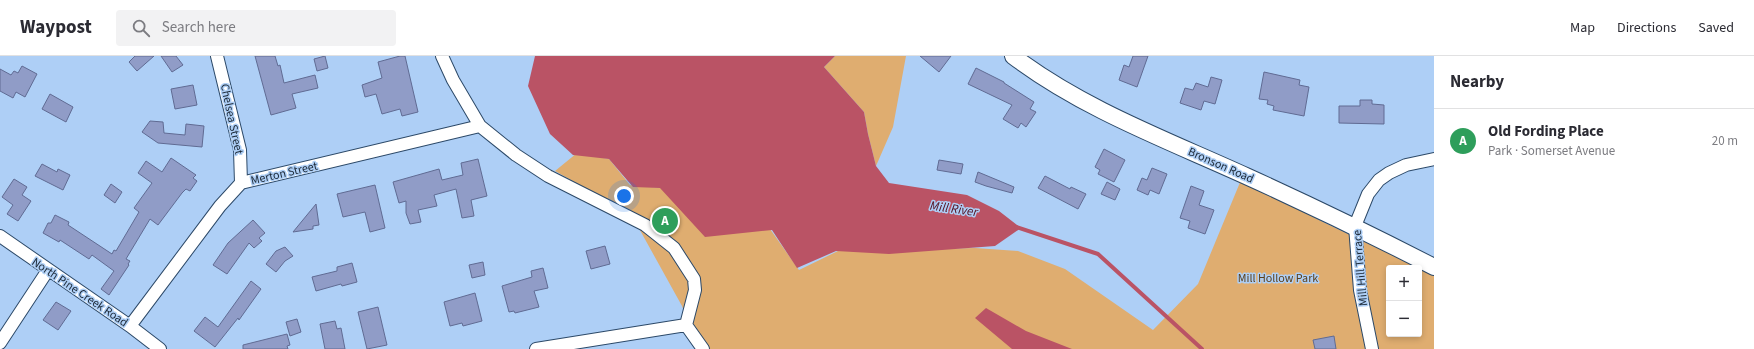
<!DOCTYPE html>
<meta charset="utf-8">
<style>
body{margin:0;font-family:"Source Sans 3",sans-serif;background:#f2f2f3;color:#2b2b33}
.controls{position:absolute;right:12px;bottom:12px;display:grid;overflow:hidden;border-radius:4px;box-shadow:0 2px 6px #0003}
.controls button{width:36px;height:36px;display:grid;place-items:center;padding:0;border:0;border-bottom:1px solid #e1e1e2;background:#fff;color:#2b2b33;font:20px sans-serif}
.you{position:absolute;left:624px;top:140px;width:14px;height:14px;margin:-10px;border:3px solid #fff;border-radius:50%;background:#1a73e8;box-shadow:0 0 0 6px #1a73e833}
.badge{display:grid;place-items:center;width:26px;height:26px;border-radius:50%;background:#b45309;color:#fff;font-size:13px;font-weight:700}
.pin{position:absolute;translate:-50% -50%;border:2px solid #fff;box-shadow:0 1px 4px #0006}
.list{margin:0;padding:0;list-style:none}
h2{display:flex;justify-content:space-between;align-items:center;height:52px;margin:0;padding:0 16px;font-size:17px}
h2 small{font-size:13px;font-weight:400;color:#7c7c81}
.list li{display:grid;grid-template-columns:26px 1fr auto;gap:12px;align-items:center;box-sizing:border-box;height:64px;padding:0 16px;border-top:1px solid #e1e1e2}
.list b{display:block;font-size:15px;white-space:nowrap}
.list p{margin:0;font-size:13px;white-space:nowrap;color:#7c7c81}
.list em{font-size:13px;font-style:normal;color:#7c7c81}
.icon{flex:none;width:22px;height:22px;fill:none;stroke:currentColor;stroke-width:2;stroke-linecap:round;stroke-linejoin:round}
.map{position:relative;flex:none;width:1434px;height:293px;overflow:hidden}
header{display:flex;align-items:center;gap:24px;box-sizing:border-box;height:56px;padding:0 20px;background:#fff;border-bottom:1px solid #e1e1e2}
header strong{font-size:19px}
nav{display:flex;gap:22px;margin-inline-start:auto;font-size:14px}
.search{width:280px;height:36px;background:#f2f2f3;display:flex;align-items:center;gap:10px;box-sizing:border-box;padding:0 14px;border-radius:4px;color:#7c7c81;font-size:15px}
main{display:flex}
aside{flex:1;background:#fff}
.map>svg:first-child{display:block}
</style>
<header>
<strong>Waypost</strong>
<div class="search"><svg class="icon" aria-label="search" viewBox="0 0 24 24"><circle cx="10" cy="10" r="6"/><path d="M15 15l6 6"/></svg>Search here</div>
<nav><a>Map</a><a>Directions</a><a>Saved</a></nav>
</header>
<main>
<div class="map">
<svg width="1434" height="293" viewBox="0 0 1434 293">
<rect width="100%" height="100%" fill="#aecff6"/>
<!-- green -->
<path fill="#dfad70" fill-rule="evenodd" d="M835,0H906L893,71L876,110L868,78L864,56L824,11Z
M577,97L609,103L630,129L663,132L770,173L799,214L838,195L975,192L1018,195L1065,213L1153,274L1198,228L1241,124L1323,166L1434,219V293H701L695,285L682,250L631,158L555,115ZM1389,212H1419V278H1389Z"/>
<!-- water -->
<path fill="#ba5365" d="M535,0H835L824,11L864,56L868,78L876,110L889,127L967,139L999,155L1021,172L995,190L889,198L836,195L797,212L772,174L705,181L660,132L633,131L609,103L573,99L550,78L528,30Z
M986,252L1026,275L1072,293H1012L975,262Z"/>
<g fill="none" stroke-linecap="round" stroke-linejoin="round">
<!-- stream -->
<path stroke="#ba5365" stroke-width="4" d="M1016,171L1098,198L1202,293"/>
</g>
<!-- building -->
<path fill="#909cc7" stroke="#606b93" d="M135,0H154L137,15L129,6Z
M161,0H176L183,9L172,16Z
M255,0H275L278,10L280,9L284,27L315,19L318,32L292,38L296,52L271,59Z
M325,0L328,12L317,15L314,3Z
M400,0H405L418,56L402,60L400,53L382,58L376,38L365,41L362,29L382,22L378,6Z
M920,0H951L939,16Z
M1133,0H1148L1137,31L1119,24L1124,9L1129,11Z
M22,10L37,18L25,41L16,36L13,42L0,35V13L11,19L14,15L18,17Z
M976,12L1004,26V27L1034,46L1030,53L1036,56L1026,71L1021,67L1018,72L1003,63L1012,49L968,28Z
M1264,16L1300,24L1299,29L1309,31L1304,60L1273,54L1274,50L1267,48L1268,44L1259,43Z
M1211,21L1222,24L1215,48L1204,45L1201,54L1180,47L1185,32L1193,34L1196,27L1208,31Z
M193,29L197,49L175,53L171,33Z
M50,38L73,51L66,66L42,53Z
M1360,44H1372V48L1384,49V68L1339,67V50H1360Z
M150,65L163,66L164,77L185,79L186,68L204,70L202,91L158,87L142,76Z
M1104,93L1125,104L1114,126L1098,118L1100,114L1095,111Z
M171,102L196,119L193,122L197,125L190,135L186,133L182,137L158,169L150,163L126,203L130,205L128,208L129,209L109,239L101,233L114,215L92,199L89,203L60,184L59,186L43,177L48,167H51L55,159L69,166L68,169L112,198L114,194L116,195L139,156L134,152L152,127L138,117L146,105L162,116Z
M478,103L487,140L471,144L474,160L462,162L456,133L434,139L437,150L418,154L421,166L410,168L406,157V145L399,147L393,126L439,113L442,124L463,119L461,107Z
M939,104L963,108L961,118L937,114Z
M42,108L57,116L58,113L70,119L63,134L35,120Z
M1152,112L1167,118L1159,138L1150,134L1148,139L1137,134L1142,122L1147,124Z
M978,116L1014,131L1012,137L986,130L975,126Z
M1045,120L1070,133L1071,131L1086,138L1078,153L1038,132Z
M14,123L27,131L22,139L31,145L18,165L7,158L13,149L2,141Z
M1107,126L1120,133L1115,144L1101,138Z
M111,128L122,136L115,147L104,139Z
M375,129L385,172L370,176L365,156L343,161L337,138Z
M1191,130L1204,135L1199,149L1214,154L1205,178L1188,172L1190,165L1180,162Z
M316,148L319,169L313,170V173L293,176Z
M253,164L265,177L259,182L262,185L254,192L249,187L227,218L213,209L228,187Z
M605,190L610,208L591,213L586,195Z
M285,191L293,200L285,205L276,216L266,208L276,195Z
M483,206L485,219L472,222L469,209Z
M352,207L357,226L342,230L341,228L316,235L312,221L337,215V211Z
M543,212L548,232L534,235L539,251L515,257L514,255L509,256L502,230L532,221L531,215Z
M251,225L261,233L239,264L238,262L215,291L194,275L205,261L218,271Z
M475,237L482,265L463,270L462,267L450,270L444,246Z
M56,246L71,255L58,274L43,264Z
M378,251L387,289L367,293L358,256Z
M297,263L301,276L290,280L286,266Z
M335,265L337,273L341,272L345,293H325L320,268Z
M287,278L290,289L287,290L288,293H243V289Z
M1334,280L1336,293H1315L1313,284Z"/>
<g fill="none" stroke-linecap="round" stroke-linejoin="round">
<!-- minor casing -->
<g stroke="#2c4968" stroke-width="14">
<path id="minor" d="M217,0L240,94L241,127
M442,0L453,24L480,70L516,99L548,120L645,169L674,192L694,223L695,234L686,269
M0,180L130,270L160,293
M130,270L220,150L241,127L480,70
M0,287L48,214
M536,293L686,269L703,293
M1372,293L1360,234L1355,170L1368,138L1379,124L1389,117L1406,109L1434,103"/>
</g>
<!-- secondary casing -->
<g stroke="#2c4968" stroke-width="18">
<path id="secondary" d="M1013,0C1083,53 1167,84 1246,120C1310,149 1372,179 1434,211"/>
</g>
<!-- minor -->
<use href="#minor" stroke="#fff" stroke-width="12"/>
<!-- secondary -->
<use href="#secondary" stroke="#fff" stroke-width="16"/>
</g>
<g text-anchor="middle" stroke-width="3" stroke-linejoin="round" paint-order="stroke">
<!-- street labels -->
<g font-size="12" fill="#1c2937" stroke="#aecff6">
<text transform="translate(232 63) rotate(78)" y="4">Chelsea Street</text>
<text transform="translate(1221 109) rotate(24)" y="4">Bronson Road</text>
<text transform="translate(284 117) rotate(-13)" y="4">Merton Street</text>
<text transform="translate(1360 212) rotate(-95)" y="4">Mill Hill Terrace</text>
<text transform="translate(80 236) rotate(34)" y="4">North Pine Creek Road</text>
</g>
<!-- park labels -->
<g font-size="12" fill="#5c401b" stroke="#aecff6">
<text x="1278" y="226">Mill Hollow Park</text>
</g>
<!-- water labels -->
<g font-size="13" font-style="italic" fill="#530f1f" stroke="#aecff6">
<text transform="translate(954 152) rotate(8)" y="5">Mill River</text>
</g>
</g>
</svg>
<div class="controls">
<button>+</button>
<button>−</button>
</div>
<div class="you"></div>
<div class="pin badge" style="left:665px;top:165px;background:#2e9e5b">A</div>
</div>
<aside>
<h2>Nearby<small></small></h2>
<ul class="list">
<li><span class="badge" style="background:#2e9e5b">A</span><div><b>Old Fording Place</b><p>Park · Somerset Avenue</p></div><em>20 m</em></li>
</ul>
</aside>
</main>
